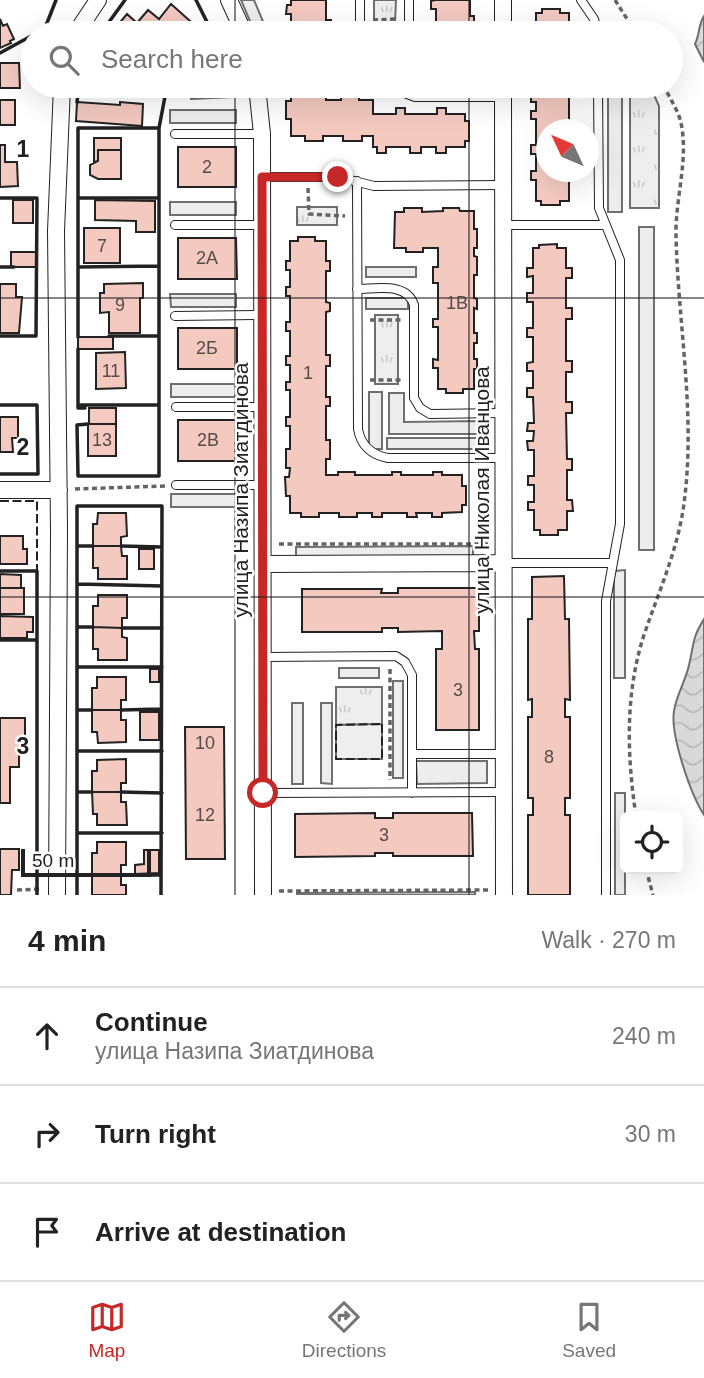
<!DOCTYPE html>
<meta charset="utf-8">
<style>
body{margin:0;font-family:Arial,sans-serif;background:#f2f2f2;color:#222}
.controls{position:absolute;right:21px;bottom:21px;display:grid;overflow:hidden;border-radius:10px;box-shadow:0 7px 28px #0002}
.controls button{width:63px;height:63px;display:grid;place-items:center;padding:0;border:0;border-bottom:2px solid #e0e0e0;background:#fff;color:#222;font:35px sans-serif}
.compass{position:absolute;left:536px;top:119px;width:63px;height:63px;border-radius:50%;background:#fff;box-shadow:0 7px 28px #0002;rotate:314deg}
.scale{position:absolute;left:21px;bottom:18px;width:130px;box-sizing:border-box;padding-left:7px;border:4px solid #222;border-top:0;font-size:19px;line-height:24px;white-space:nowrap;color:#222;-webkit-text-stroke:5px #fff;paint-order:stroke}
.stop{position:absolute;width:21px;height:21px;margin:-16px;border:5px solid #c62828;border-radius:50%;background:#fff}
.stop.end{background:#c62828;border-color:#fff;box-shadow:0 2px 7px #0008}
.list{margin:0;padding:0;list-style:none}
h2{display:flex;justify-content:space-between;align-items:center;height:91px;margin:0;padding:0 28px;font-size:30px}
h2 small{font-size:23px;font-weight:400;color:#767676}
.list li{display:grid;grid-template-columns:46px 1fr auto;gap:21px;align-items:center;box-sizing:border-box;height:98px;padding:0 28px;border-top:2px solid #e0e0e0}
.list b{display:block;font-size:26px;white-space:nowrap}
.list p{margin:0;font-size:23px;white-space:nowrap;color:#767676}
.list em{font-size:23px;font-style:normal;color:#767676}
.icon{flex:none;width:38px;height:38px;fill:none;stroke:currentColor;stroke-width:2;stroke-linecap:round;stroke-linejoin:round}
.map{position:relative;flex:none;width:704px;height:895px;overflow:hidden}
.search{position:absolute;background:#fff;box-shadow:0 7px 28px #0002;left:21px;right:21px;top:21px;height:77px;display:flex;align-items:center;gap:18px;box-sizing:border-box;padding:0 24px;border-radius:38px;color:#767676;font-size:26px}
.sheet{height:385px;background:#fff}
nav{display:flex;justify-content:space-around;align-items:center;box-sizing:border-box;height:98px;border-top:2px solid #e0e0e0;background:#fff;font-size:19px;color:#767676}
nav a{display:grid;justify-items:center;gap:4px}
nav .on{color:#c62828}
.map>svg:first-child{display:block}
</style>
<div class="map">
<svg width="704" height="895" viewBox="0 0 704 895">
<defs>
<pattern id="grass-tufts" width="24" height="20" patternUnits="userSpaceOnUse" patternTransform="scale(1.75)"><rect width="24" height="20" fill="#eee"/><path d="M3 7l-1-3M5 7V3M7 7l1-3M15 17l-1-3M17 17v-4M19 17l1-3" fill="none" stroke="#ccc"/></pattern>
<pattern id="water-waves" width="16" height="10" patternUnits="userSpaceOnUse" patternTransform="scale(1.75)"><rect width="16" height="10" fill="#d9d9d9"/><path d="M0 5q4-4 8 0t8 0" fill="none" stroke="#bababa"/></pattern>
</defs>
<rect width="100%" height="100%" fill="#fff"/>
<!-- grass -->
<path fill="url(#grass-tufts)" stroke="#6f6f6f" stroke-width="2" d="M374,0H396L395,23H374Z
M191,86H230L233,97L191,99Z
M630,86H650L659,106V208H630Z
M297,207H337V225H297Z
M375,315H398V384H375Z
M336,687H382V724L336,725Z"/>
<!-- pitch -->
<path fill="#eee" stroke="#6f6f6f" stroke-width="2" d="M382,724V759H336V725Z"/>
<!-- parking -->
<path fill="#ededed" stroke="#6f6f6f" stroke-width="2" d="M241,0H254L267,31L255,33Z
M608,86H622V212H608Z
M170,110H236V123H170Z
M170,202H236V215H170Z
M639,227H654V550H639Z
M366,267H416V277H366Z
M170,294H236V307H171Z
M366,298H408V309H366Z
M171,384H236V397H171Z
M369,392H382V449H369Z
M389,393H404V422L478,421V434H389Z
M387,438H478V449H387Z
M171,494H236V507H171Z
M473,546V557L296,558V547Z
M625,570V678H614V571Z
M339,668H379V678H339Z
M393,681H403V778H393Z
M292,703H303V784H292Z
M321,703H332V784L321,783Z
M416,761H487V783L417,784Z
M615,793H625V895H615Z
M475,892V895H297V893Z"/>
<!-- water -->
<path fill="url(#water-waves)" stroke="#6f6f6f" stroke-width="2" d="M704,16V62L695,44C700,34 698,25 704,16Z
M704,619V815C691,795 670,735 674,711C676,696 686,680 689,665C694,644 692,638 704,619Z"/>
<!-- building -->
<path fill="#f3c9c0" stroke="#222" stroke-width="2" d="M291,0H326V20H331V31H326V33H291V14H286L287,5H291Z
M435,0H470V16H474V25H470V33H436V9H431V1Z
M171,4L199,29L195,33H111L127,14L137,23L148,10L159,19Z
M542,9H560V13H569V32L574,33H531L536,32V13H542Z
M0,19L3,26L7,24L14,39L10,41L11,43L0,48Z
M0,63H19L20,88H0Z
M93,86H126V95L93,92Z
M287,86H326V100H341V96H359V100H373V114H396V108H405V114H437V108H446V114H465V121H469V141H465V147H446V153H436V147H421V153H410V147H386V153H377V147H373V136H362V141H343V136H323V141H305V136H291V119H286V101H291V91L287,92Z
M536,86H569V130H546V172H574V180H569V201H560V205H541V201H536V180H531V171H536V154H531V145H536V119H531V111H536V102H531V94H536Z
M0,100H15V125H0Z
M77,102L120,105V102L143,104L142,126L76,121Z
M94,138H121V150H98V161L94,162Z
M0,145H5V162H17L18,186L0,187Z
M178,147H236V187H178Z
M98,150H121V179H98L90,175V165L98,161Z
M13,200H33V223H13Z
M95,200L155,201V232H136V221L95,220Z
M404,208H422V212L443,211V208H459L460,211H474V229H477V248H474V256L477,257V275H474V298L477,299V309L474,308V333H477V343H474V359H477V369H474V389H463V393H446V389H438V368H433V359L438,360V327H433V319H438V283H433V267H438V248H423V252H406V248H394L395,212H404Z
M84,228H120V263H84Z
M298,237H315V241H326V261H330V271H326V302L330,303V311L326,312V355H330V366H326V397H330V406H326V440H330V459H326V475H338V472H355V475H392V472H401V475H433V472H442V475H462V486H466V505H462V512L442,513V517H432V513H416L417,517H407V513H382V517H372V513H357V517H339V513H319V517H301V513H290V496H286L285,477H289L290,468H286V449H290V426H286V417H290V390H286V382H290V365H286V356H290V331H286V322H290V296H286V287H290V270H286V261H290V241H298Z
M178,238H236L237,279H178Z
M557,244V248H566V268H572V278H566V308H572V319H566V361H572V372H566V402H572V413H566L567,459H572V470H567V500H572L573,511H567V530H558V535H540V530H534V510H528V502H534V485H528V476H534V450H528L527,441H533L534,431H527L528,423H534L533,397H527V388H533V371H527V363L533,362V337H527V328H533V302H527V293H533V276L527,277V268H533V248H539V245Z
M11,252H36V267H11Z
M143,283V298H140V333H109V312L100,313V293H104V284Z
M0,284H16V297H22L19,333H0Z
M178,328H237V369H178Z
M78,337H113V349H78Z
M125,352L126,388L96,389V353Z
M89,408H116V424H89Z
M0,417H18V438H12L13,452H0Z
M178,420H237V461H178Z
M88,424H116V456H88Z
M98,513H126L127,536L121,537V546H93V524H97Z
M0,536H23V549H27V564H0Z
M93,546H121L122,556H127V579H98V568H93Z
M139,549H154V569H139Z
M0,574L21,575V588H0Z
M564,576L565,619H569L570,700L565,699V717H570V798H565V815H570V895H528V815H533V798H528V717H532V699L528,700V619H532V577Z
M0,588H24V614H0Z
M398,588H479V631H474L475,649H479V730H436V649H442V631L398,632V628H382V632H302V589H382L381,593H398Z
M98,595H127V618H122V628L93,627V606H98Z
M0,616L33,617V632H27V638H0Z
M93,627L122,628V637L127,638V660H98V649H93Z
M150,669H159V682H150Z
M97,677H126V700H121V710H92V688H97Z
M92,710H121V720H126V742L98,743L97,732H92Z
M140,712H159V740H140Z
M0,718H25V749H19V767H10V803H0Z
M185,727H224L225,859H186Z
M126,759V783H121V792H92V771H97V760Z
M92,792H121V802H126L127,825H97V814H93Z
M375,813V818H393V813H472L473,856H393V853H375V856L295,857V814Z
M97,842H126V865H121V875H92V853H97Z
M0,849H19V870H12L11,895H0Z
M144,850H159V873L135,874V865L144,864Z
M92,875H121V885H126V895H92Z"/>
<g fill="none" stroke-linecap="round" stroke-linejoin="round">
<!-- service casing -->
<g stroke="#222" stroke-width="10">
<path id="service" d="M360,0V33
M409,0V33
M581,0L594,19L598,33
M386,86L415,97H503
M598,86L599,208L620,260V524L606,601V895
M175,134H262
M262,177H338L374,186L503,185
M357,181L358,429C361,446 372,455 388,458H503
M175,225H262
M503,225H604
M357,289C377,289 407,282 414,305V398L420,408L430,414L503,413
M175,316L262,315
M176,407H262
M176,485H262
M504,563H613
M263,657L396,656L405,662L412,675V793
M412,754H503
M263,793L504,792"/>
</g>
<!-- minor casing -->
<g stroke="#222" stroke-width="18">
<path id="minor" d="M229,0L244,33
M503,0V33
M76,33L98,0
M257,86L262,134L263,895
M503,86L504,895
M0,490H59
M263,564L503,563
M57,895L59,530L56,231L62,86"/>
</g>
<!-- path -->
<path stroke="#646464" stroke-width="3.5" stroke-dasharray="5 3.5" stroke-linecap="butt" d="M615,0L636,33
M373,20L396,19
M308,188L309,214L345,216
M370,320H404
M370,380H401
M75,489L165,486
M279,544H488
M390,669V780
M636,816C627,756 625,696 643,638C659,590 680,546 685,495C695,410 678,322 676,236C675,198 690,156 680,119C676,107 669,97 664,86
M646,869L653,895
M17,890L41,889
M279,891L488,890"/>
<!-- service -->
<use href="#service" stroke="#fff" stroke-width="8"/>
<!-- minor -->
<use href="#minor" stroke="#fff" stroke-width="16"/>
<!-- fence -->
<path stroke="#222" stroke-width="2" stroke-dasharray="9 3.5" stroke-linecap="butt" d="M0,501H37V571
M382,724V759H336V725Z"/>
<!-- wall -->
<path stroke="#222" stroke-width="3.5" d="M196,0L210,28L206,33
M36,33L45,28L56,0
M101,33L125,0
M0,53L33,35
M77,102L79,86
M159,128L167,86
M0,198H37L36,336H0
M78,198H159
M0,267H14
M78,267L159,266
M109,336H159
M78,337V128H159V476H78L77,425L88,424
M78,349V408H85
M0,405H37L38,474H0
M78,405H159
M78,546H93
M121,546L162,547
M0,571H37V895
M78,584L162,586
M78,627H93
M122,628H162
M0,640H37
M78,667H162
M77,710H92
M121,710L161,709
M77,751H162
M77,792H92
M121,792L162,793
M77,833H162
M77,875H92
M121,875H161
M77,895V506H162L161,895"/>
</g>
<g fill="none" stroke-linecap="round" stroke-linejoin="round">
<!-- route -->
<path stroke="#c62828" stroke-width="9" d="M263,793L262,177H338"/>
</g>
<!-- grid -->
<path fill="none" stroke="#222" stroke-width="2" stroke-opacity="0.55" d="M235,0V33M469,0V33M235,86V895M469,86V895M0,298H704M0,597H704"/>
<g text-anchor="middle" stroke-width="5" stroke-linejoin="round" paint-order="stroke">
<!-- number labels -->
<g font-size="18" fill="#564c4a">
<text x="207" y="173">2</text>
<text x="102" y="252">7</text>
<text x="207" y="264">2А</text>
<text x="457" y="309">1В</text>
<text x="120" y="311">9</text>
<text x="207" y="354">2Б</text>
<text x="111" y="377">11</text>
<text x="308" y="379">1</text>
<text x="102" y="446">13</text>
<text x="208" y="446">2В</text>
<text x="458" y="696">3</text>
<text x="205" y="749">10</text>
<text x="549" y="763">8</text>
<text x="205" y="821">12</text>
<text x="384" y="841">3</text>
</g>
<!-- street labels -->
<g font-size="21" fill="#222" stroke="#fff">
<text transform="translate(241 490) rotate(-90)" y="7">улица Назипа Зиатдинова</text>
<text transform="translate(482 490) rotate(-90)" y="7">улица Николая Иванцова</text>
</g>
</g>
<g font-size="23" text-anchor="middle" font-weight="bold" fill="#222" stroke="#fff" stroke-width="5" stroke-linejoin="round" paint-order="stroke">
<text x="23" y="157">1</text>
<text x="23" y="455">2</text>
<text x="23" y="754">3</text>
</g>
</svg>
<div class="controls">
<button><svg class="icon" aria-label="locate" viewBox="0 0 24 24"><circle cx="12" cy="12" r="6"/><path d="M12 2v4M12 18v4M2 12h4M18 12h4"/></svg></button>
</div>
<svg class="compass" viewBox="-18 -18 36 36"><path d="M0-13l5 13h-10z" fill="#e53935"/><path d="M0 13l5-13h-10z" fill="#767676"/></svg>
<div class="scale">50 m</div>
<div class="stop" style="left:263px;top:793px"></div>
<div class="stop end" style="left:338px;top:177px"></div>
<div class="search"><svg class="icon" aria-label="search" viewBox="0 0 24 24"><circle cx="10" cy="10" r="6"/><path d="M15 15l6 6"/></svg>Search here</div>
</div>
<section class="sheet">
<h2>4 min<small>Walk · 270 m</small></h2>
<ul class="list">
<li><svg class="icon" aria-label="ahead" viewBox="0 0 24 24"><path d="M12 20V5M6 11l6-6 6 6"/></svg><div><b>Continue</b><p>улица Назипа Зиатдинова</p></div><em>240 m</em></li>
<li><svg class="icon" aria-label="right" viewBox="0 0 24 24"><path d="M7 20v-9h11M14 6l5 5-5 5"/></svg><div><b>Turn right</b></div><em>30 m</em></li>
<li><svg class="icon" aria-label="arrive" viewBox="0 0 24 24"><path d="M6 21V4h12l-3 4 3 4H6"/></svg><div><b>Arrive at destination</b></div></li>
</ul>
</section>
<nav>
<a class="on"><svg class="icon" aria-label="map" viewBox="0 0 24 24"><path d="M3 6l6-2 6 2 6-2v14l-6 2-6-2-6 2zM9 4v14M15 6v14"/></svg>Map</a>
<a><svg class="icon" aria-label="directions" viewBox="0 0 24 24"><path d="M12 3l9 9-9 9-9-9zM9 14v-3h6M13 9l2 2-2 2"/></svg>Directions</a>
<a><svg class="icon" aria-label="saved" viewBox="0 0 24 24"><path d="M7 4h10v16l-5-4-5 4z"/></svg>Saved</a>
</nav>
